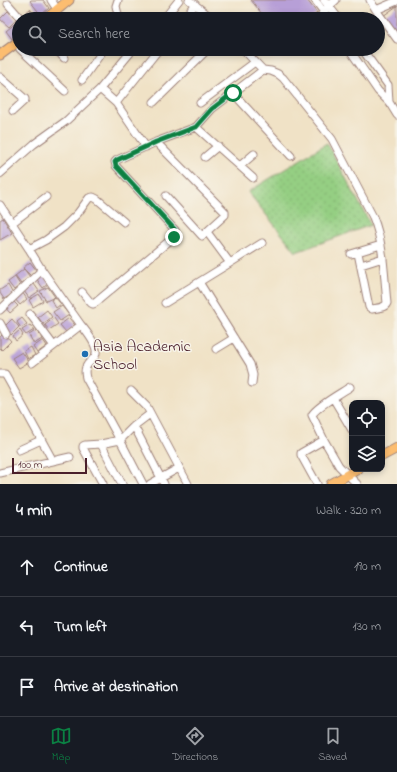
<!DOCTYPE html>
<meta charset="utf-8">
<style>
body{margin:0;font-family:"Indie Flower",sans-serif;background:#20242c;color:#f1f3f6}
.controls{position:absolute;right:12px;bottom:12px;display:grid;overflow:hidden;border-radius:8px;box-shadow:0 2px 6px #0003}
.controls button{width:36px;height:36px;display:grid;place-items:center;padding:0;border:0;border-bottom:1px solid #363941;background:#171b24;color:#f1f3f6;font:20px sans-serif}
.scale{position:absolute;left:12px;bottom:10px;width:75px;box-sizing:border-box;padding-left:4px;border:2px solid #4a1f2b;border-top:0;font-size:11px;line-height:14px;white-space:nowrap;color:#4a1f2b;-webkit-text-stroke:3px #f7f3e8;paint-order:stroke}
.stop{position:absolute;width:12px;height:12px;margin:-9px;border:3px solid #0b8043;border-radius:50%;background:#fff}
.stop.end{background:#0b8043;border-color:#fff;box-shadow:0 1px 4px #0008}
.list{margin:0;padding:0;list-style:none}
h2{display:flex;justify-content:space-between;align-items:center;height:52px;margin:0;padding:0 16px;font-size:17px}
h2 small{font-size:13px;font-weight:400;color:#9ea1a6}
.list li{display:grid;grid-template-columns:26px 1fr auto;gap:12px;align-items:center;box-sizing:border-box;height:60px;padding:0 16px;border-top:1px solid #363941}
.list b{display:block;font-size:15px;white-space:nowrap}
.list em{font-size:13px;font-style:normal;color:#9ea1a6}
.icon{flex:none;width:22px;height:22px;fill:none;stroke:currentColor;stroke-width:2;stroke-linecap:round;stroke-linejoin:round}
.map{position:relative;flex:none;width:397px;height:484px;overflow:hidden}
.search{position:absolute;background:#171b24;box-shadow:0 2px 6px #0003;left:12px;right:12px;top:12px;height:44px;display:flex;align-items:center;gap:10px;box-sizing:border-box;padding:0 14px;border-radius:22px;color:#9ea1a6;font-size:15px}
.sheet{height:232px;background:#171b24}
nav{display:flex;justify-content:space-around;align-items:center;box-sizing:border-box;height:56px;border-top:1px solid #363941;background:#171b24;font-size:11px;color:#9ea1a6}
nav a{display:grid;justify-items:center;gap:2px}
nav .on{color:#0b8043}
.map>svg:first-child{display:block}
</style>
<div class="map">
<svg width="397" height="484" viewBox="0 0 397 484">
<defs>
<pattern id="grass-dots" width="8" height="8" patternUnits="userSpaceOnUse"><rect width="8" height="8" fill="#95cf83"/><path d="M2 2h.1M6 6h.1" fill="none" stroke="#82b171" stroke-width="1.8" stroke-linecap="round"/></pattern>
</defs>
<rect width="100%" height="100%" fill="#f7f3e8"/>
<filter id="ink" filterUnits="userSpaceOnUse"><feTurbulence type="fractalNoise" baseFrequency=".025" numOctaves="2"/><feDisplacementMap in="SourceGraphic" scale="8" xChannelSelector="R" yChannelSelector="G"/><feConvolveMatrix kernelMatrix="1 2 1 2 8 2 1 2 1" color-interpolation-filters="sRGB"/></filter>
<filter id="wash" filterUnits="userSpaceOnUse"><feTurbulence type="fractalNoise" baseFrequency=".012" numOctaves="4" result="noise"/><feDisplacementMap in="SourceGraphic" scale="16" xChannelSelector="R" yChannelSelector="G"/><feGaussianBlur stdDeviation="0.9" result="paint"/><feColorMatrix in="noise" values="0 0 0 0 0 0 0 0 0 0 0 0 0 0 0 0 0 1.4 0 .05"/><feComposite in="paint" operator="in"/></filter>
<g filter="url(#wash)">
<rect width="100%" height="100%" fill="#f0e2c6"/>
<!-- grass -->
<path fill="url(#grass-dots)" stroke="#707757" d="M327,143L371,225L296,252L248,192Z"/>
<g id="blocks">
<!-- building -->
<path fill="#b79fd7" d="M31,0H43L49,8L41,15L30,1Z
M251,0H307L317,13L310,19H266Z
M397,6V36L383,16Z
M30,9L38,18L36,19H27L23,15Z
M8,11L16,20L9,27L0,19Z
M17,22L19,25V33L12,39L6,31Z
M3,218L12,233L0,240V220Z
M30,262L37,271L31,276L23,268Z
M24,269L30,277L21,284L15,276Z
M42,273L49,283L43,288L36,278Z
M15,277L20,285L14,290L8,282Z
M34,284L39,291L29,298L24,291Z
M8,285L13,294L4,299L0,293V290Z
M48,287L55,297L46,301L40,291Z
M22,292L27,299L20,305L14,298Z
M39,294L43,301L33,307L29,300Z
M55,297L61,304L56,308L51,300Z
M12,300L18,306L10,313L4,306Z
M62,306L69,315L60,321L53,312Z
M47,310L52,317L43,324L38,317Z
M22,318L27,324L21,328L17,322Z
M54,318L58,324L49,330L45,325Z
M69,318L75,325L66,332L60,325Z
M12,319L19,327L11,335L4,327Z
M30,325L34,330L26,335L22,330Z
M20,330L23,335L16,341L13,336Z
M37,330L42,339L34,344L29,335Z
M4,333L11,341L2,350L0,348V337Z
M43,340L47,346L37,353L33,347Z
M31,347L35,355L28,359L24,351Z
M22,352L29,362L19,368L12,358Z"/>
</g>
</g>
<g filter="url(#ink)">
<use href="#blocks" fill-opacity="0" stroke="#9d8078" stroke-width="1"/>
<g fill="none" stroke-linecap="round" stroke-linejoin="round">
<!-- minor casing -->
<g stroke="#9d8078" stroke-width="9">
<path id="minor" d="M51,0L57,9
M118,0L116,6L119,19
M189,0L213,19
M315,0L329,19
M324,0L339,19
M370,0L376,10L397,39
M8,4L21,19
M376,10L397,1
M167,15L179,0
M183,19L195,4
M318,19L329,6L336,0
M20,49L65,91
M56,49L64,58
M243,49L263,70L271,71L278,74L283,78L332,139L373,217C384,244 384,274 387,303C385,308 377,308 372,309L369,307L358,253
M349,49L378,91L389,102L397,115
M362,49L388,85L389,102
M0,77L25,99V100L13,111
M82,80L104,49
M233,93L291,156
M154,102L208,49
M116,103L100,89L130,53V51L129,49
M200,103L255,62
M156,142L225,212V215L202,236L166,196
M146,147L116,103L159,49
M205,157L218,146
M240,166L254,154
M0,174L34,144L66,121L100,89
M253,178L196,127L212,109L263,70
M0,205L29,249L42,270L81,325L32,363
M12,223L46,197
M29,249L46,240L64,227L78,213L89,198L93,197L97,199L124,222
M351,254L381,245
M230,263L262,243
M361,265L383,258
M199,282L250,364L253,375L252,383
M82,292L91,303L93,304L95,303L174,237L176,233L175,230L116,166L115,162L117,160L156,142L196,127
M165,303L230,263L207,232
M0,310L42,270
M30,314L54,346
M0,323L6,334
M81,325C86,331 95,342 96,350C98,362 81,360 86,378L120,440L143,484
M216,349L234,338
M0,374H5L9,381L53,461
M350,387C341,393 317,406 312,415L324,440L339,466L357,484
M131,391L147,407L188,484
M333,398L352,430
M134,426L164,484
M101,444L122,484
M19,450L41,440
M0,473L70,457
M103,484L83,448V446L85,445L101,444L120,440L134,426L150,414
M150,484L179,468
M317,484L301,455V453L324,440"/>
</g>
<!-- major casing -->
<g stroke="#9d8078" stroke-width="11">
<path id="major" d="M46,19L69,0
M0,55L19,41
M382,456L397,448
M331,484L358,469"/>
</g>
<!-- minor -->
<use href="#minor" stroke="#fff" stroke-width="7"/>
<!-- major -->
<use href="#major" stroke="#fcbd6f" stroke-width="9"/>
</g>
</g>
<g fill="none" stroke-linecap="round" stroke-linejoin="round" filter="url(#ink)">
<!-- route -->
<path stroke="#0b8043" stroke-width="5" d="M174,237L176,233L175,230L116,166L115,162L117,160L156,142L196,127L212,109L233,93"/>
</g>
<!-- markers -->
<circle fill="#1f6fb2" stroke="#f7f3e8" stroke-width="1.5" cx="85" cy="354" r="4"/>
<g text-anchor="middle" stroke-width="3" stroke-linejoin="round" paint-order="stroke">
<!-- poi labels -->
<g font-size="16" fill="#4a1f2b" stroke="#f7f3e8" text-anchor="start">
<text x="93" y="351">Asia Academic<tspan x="93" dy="18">School</tspan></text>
</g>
</g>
</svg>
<div class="controls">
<button><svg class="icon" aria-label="locate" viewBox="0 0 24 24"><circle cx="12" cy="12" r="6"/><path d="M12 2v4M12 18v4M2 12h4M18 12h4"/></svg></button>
<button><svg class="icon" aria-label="layers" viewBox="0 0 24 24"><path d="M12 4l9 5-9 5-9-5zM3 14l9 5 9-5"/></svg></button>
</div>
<div class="scale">100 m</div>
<div class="stop" style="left:233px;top:93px"></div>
<div class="stop end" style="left:174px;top:237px"></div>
<div class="search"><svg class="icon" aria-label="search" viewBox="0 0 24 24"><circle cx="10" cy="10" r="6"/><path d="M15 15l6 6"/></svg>Search here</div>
</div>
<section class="sheet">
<h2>4 min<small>Walk · 320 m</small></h2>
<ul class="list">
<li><svg class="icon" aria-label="ahead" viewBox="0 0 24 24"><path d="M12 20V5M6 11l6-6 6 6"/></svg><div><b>Continue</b></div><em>190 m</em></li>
<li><svg class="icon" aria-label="left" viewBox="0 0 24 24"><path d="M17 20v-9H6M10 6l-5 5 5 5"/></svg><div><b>Turn left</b></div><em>130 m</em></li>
<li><svg class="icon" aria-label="arrive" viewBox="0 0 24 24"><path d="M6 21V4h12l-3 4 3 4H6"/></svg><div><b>Arrive at destination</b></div></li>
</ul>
</section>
<nav>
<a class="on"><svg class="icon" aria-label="map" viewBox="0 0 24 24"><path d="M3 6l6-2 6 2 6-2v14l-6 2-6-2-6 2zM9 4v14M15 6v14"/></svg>Map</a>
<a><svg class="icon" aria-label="directions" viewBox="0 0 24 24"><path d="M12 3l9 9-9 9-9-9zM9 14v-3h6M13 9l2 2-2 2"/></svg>Directions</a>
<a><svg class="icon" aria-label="saved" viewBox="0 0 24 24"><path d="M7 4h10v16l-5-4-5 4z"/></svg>Saved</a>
</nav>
